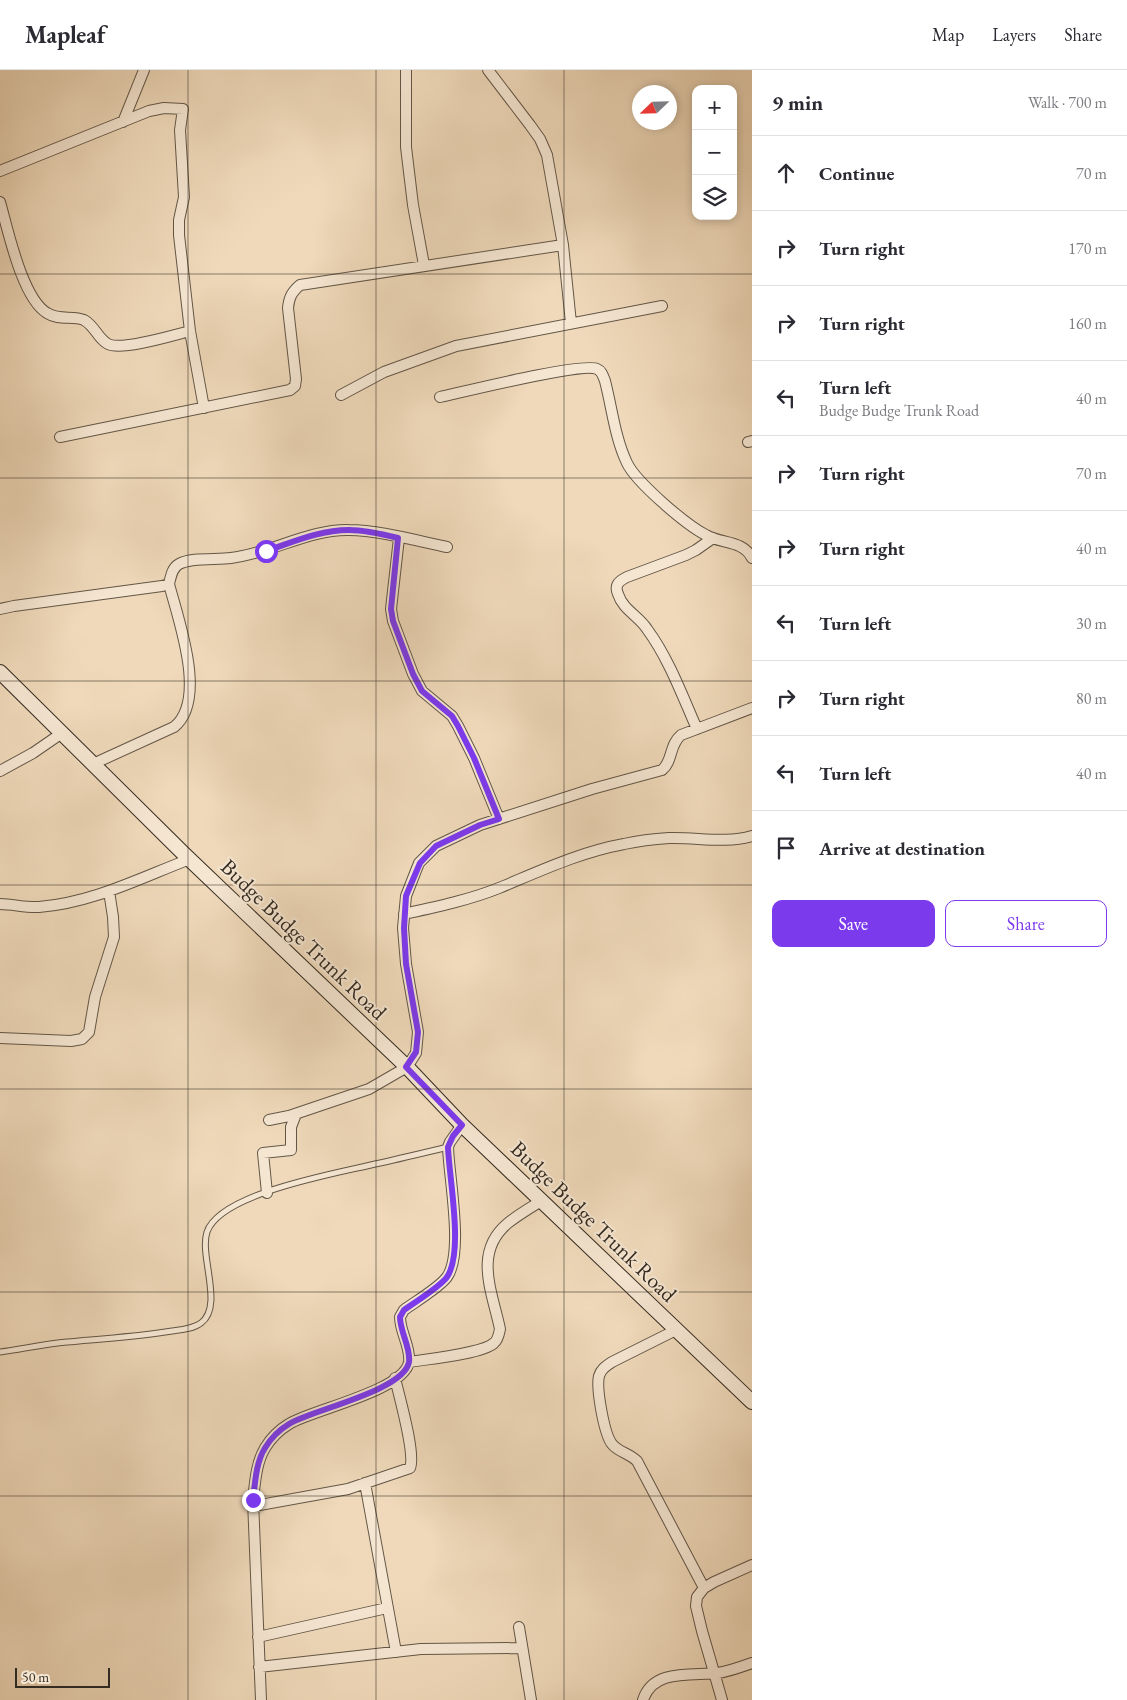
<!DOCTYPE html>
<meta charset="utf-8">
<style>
body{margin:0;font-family:"EB Garamond",serif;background:#f7f7f7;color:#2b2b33}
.controls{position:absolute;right:15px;top:15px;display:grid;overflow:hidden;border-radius:10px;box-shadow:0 2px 8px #0003}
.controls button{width:45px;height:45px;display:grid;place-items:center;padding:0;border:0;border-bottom:1px solid #e1e1e2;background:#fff;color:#2b2b33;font:25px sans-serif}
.compass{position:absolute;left:632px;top:15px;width:45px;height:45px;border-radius:50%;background:#fff;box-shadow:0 2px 8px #0003;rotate:247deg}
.scale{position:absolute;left:15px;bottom:12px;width:95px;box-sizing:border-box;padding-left:5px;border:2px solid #342b21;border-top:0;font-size:14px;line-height:18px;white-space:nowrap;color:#342b21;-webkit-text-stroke:4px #f5e6d2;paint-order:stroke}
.stop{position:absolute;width:15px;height:15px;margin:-11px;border:4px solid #7c3aed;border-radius:50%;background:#fff}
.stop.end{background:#7c3aed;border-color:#fff;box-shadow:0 1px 5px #0008}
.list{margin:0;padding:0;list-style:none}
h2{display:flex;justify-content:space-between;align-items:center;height:65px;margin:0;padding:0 20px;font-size:21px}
h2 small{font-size:16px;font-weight:400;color:#7c7c81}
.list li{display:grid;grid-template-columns:32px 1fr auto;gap:15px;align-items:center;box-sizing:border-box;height:75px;padding:0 20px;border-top:1px solid #e1e1e2}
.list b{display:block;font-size:19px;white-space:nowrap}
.list p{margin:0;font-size:16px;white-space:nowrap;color:#7c7c81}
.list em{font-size:16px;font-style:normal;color:#7c7c81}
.actions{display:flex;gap:10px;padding:15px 20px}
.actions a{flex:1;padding:11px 0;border:1px solid #7c3aed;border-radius:10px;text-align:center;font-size:18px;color:#7c3aed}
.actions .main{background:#7c3aed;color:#fff}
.icon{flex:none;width:28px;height:28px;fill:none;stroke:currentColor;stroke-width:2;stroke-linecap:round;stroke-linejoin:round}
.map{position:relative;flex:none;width:752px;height:1630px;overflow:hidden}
header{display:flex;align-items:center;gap:30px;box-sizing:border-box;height:70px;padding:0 25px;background:#fff;border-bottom:1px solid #e1e1e2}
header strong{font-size:24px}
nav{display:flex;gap:28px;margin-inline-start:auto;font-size:18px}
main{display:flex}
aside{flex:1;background:#fff}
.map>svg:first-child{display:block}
</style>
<header>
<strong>Mapleaf</strong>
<nav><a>Map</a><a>Layers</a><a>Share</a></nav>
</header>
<main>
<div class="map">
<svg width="752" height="1630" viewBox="0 0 752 1630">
<rect width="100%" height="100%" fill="#efd9ba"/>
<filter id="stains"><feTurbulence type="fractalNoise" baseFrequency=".004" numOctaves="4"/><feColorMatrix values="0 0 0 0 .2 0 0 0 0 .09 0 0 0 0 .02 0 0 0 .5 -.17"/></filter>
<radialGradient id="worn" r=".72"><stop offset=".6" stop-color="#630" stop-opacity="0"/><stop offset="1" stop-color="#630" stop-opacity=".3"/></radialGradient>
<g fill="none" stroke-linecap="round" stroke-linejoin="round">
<!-- lane casing -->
<g stroke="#635647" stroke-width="7">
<path id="lane" d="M0,1282C22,1279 45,1274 67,1272C100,1269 132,1267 165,1262C176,1260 192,1260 201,1253C224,1236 199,1186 207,1162C220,1123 338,1103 375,1094C399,1089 423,1083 448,1077"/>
</g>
<!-- street casing -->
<g stroke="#635647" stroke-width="12">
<path id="street" d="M406,0V77L413,135L424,195
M488,0L530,55L540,69L547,85L563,175L571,253
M123,52L144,0
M0,101L149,41L164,38L183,39L180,60L184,127L179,150V165L190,261L204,338
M0,132C8,160 22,228 47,243C59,251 73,245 84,250C95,256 98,269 108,274C122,281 174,265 190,261
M341,325L384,302L456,276L662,236
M440,327C463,322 583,292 597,299C602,301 603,306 605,311C612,338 615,368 627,393C636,412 686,455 706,465C721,474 743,470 752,488
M60,367L290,320L295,316L296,309L288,238C289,227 292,222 300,215L563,175
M748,372L752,371
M399,468L391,539L393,551L413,604L422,621L452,646L458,656L474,688L499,749
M0,539L14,536L162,516L169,514C171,506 172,498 179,494C191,487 217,490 231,488C272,483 309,459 349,460C378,460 418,471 447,477
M697,659C682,625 669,589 647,559C639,546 623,540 618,524C614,515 619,511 627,507L686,485L696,480L713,468
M93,694L174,657C208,630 178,549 169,514
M0,701L33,683L62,663
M0,834C13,834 26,838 39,837C92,833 140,808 190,789
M404,844C436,837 469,830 499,818C540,801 580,782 624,774C638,771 654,769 669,768C697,767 725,774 752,766
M0,968L71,971L82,969L89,962L95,927L114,867L113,847L109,821
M269,1050L289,1046L369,1019L407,997L416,983L418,962L406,894L403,858L406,826L419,793L436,776L480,755L592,719L662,700C673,691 669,675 681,665L752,638
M267,1123L263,1083L291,1080V1057L296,1044
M676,1260L612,1292C606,1296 601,1299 599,1306C596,1318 604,1364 612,1374C618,1382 629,1383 637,1391L704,1518
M409,1292C427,1289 482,1284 494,1273C498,1270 499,1264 500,1259C492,1221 473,1182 508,1153C518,1145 530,1138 541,1131
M365,1413L396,1582
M254,1436L348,1419L410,1398C416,1384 399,1326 395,1308
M519,1557L531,1630
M258,1567L387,1538
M259,1597L421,1579L522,1578
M261,1630L253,1430C255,1413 256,1393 265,1378C271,1368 279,1360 289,1354C311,1340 404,1321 409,1292C411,1278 400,1262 400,1247L404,1240C415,1232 440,1217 447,1207C464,1183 449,1108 448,1077L450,1072L462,1055
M643,1630C653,1598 693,1606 718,1603C730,1601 741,1597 752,1593
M722,1630L702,1561L696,1536L697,1527L704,1518L714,1512L752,1495"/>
</g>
<!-- secondary casing -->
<g stroke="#342b21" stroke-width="16">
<path id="secondary" d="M0,602L185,785L407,997L462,1055L752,1332"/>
</g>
<!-- lane -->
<use href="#lane" stroke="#f5e6d2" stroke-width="5"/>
<!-- street -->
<use href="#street" stroke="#f5e6d2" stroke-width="10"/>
<!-- secondary -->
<use href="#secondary" stroke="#f5e6d2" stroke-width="14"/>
</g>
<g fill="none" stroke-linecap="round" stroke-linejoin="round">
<!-- route -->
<path stroke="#7c3aed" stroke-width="6" d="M253,1430C255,1413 256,1392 265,1378C271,1368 279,1360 289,1354C311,1340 404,1321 409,1292C411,1278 400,1262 400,1247L404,1240C415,1232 440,1217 447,1207C464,1182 449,1108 448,1077L453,1066L462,1055L406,997L416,982L418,962L406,894L404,858L406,826L420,793L436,776L480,755L499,749L474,688L458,656L452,646L422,621L413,604L393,551L391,539L398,468C382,464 365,460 349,460C320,460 293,472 266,481"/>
</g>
<!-- grid -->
<path fill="none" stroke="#342b21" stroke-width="1" stroke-opacity="0.55" d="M188,0V1630M376,0V1630M564,0V1630M0,204H752M0,408H752M0,611H752M0,815H752M0,1019H752M0,1222H752M0,1426H752"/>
<g text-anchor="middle" stroke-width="4" stroke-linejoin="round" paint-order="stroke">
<!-- street labels -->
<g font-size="22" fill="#342b21" stroke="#f5e6d2">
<text transform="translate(304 869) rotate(44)" y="8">Budge Budge Trunk Road</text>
<text transform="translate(594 1151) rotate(44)" y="8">Budge Budge Trunk Road</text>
</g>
</g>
<rect width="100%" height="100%" filter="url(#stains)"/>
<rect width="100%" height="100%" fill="url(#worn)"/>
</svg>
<div class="controls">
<button>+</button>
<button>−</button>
<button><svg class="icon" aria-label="layers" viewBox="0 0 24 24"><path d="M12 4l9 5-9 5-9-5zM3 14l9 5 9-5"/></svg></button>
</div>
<svg class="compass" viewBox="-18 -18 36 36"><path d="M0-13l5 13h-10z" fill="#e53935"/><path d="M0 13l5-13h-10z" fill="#7c7c81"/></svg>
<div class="scale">50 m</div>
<div class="stop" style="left:266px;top:481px"></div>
<div class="stop end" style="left:253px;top:1430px"></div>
</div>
<aside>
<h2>9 min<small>Walk · 700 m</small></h2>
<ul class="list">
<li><svg class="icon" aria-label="ahead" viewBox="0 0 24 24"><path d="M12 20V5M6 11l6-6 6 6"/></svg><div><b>Continue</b></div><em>70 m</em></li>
<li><svg class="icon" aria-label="right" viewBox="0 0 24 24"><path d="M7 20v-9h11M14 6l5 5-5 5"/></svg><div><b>Turn right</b></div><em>170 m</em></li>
<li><svg class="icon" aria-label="right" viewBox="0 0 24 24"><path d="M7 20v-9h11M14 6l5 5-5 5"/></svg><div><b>Turn right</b></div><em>160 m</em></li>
<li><svg class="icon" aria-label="left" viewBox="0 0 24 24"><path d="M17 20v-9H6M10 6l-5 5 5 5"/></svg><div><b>Turn left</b><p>Budge Budge Trunk Road</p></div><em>40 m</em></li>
<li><svg class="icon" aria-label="right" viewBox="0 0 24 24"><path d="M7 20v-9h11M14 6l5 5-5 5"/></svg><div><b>Turn right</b></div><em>70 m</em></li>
<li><svg class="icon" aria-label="right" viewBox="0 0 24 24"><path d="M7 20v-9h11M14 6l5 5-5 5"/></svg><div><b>Turn right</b></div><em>40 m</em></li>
<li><svg class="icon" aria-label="left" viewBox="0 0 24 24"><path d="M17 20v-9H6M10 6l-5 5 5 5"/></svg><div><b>Turn left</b></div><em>30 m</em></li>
<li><svg class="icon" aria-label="right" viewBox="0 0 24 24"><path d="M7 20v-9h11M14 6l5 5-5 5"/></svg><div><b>Turn right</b></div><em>80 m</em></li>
<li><svg class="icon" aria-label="left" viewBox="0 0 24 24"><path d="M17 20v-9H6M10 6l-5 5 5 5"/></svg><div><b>Turn left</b></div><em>40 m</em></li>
<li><svg class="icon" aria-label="arrive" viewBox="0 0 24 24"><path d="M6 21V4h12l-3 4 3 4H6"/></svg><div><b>Arrive at destination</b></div></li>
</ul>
<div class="actions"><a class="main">Save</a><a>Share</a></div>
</aside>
</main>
